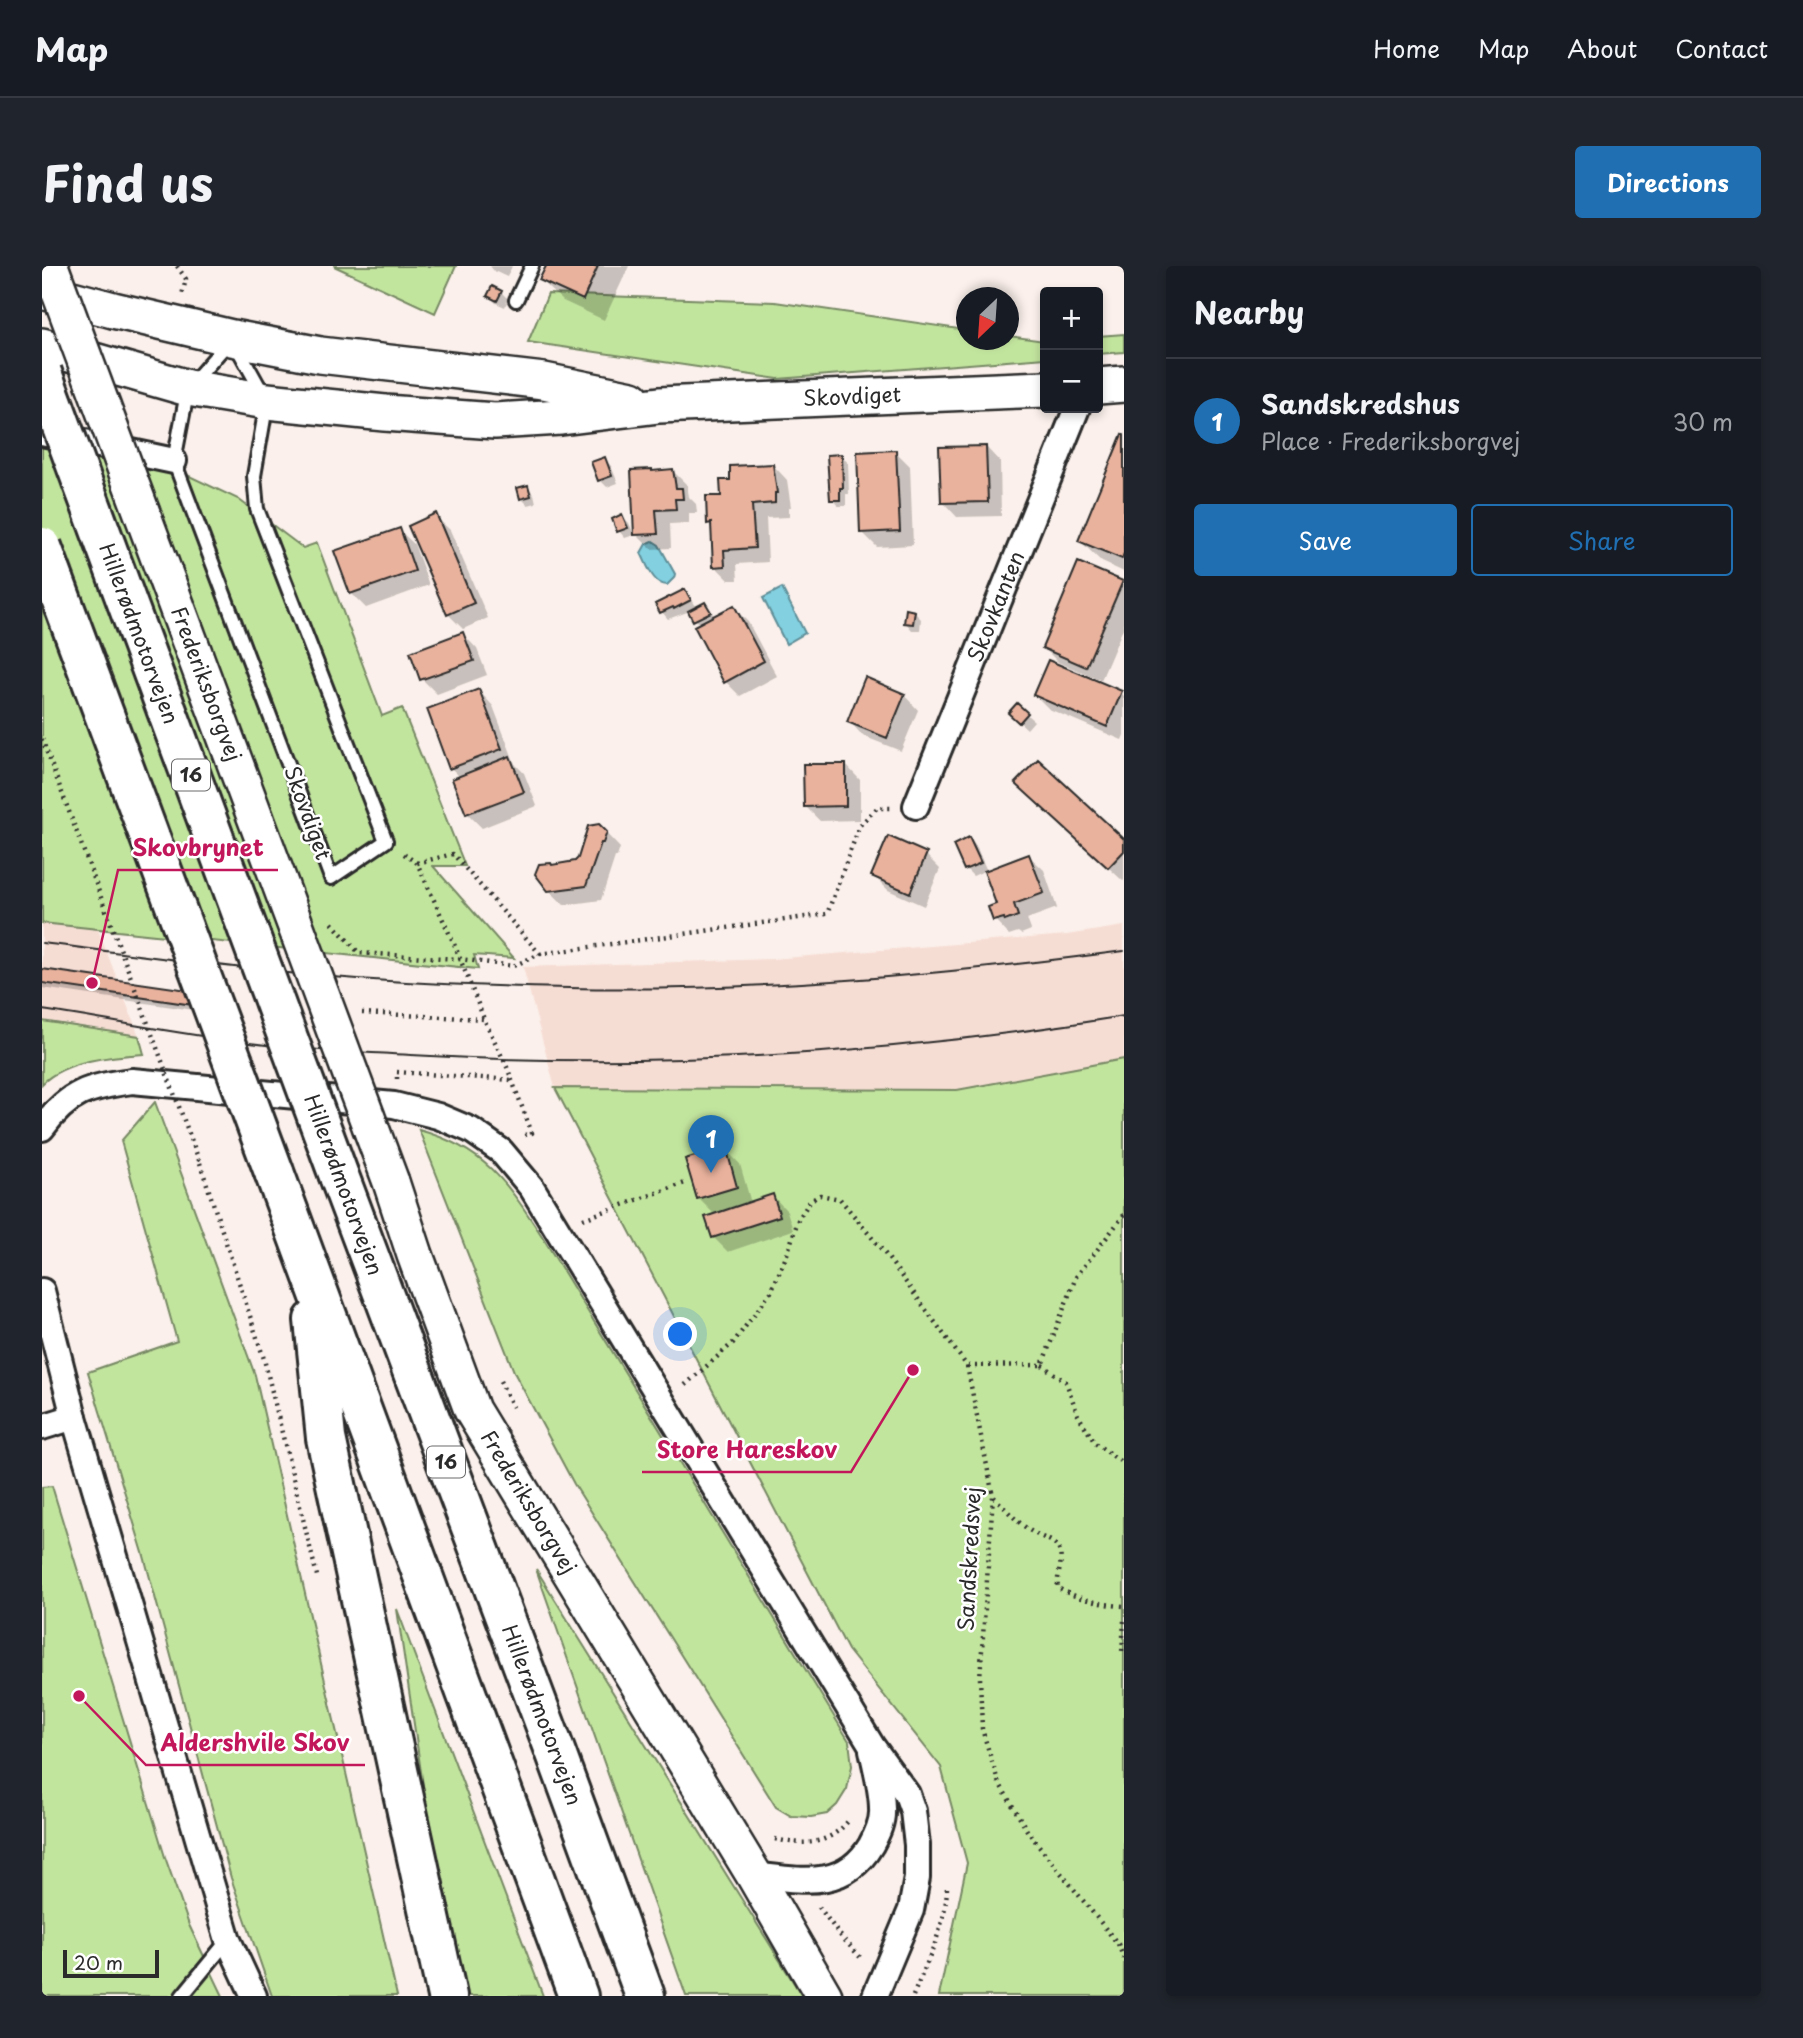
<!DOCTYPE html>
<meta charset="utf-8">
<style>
body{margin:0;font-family:"Playpen Sans",sans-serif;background:#20242c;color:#f1f3f6}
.controls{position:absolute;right:21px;top:21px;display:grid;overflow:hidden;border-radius:7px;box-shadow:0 4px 10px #0003}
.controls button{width:63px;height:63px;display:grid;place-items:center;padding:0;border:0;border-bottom:2px solid #363941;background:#171b24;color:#f1f3f6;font:35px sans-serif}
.compass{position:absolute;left:914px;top:21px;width:63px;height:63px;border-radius:50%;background:#171b24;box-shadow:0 4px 10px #0003;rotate:205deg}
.scale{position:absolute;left:21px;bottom:18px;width:96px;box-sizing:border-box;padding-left:7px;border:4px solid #2b2b2b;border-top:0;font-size:19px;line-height:24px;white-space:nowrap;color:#2b2b2b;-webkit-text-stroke:5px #fff;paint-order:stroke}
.you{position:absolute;left:639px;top:1069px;width:24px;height:24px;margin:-18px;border:5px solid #fff;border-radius:50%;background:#1a73e8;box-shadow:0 0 0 10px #1a73e833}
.badge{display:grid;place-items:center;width:46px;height:46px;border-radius:50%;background:#1f6fb2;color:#fff;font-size:23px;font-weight:700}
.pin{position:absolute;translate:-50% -58px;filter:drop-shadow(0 2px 4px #0008)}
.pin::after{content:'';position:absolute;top:37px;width:24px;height:21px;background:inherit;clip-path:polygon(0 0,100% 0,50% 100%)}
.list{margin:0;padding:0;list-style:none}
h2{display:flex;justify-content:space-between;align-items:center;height:91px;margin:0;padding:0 28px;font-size:30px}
h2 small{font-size:23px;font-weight:400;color:#9ea1a6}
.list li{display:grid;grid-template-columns:46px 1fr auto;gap:21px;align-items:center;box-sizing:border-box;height:126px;padding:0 28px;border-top:2px solid #363941}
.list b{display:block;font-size:26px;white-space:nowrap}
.list p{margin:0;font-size:23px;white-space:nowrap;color:#9ea1a6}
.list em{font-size:23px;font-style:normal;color:#9ea1a6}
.actions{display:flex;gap:14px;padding:21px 28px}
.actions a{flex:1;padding:16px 0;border:2px solid #1f6fb2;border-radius:7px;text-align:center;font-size:24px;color:#1f6fb2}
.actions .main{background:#1f6fb2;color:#fff}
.map{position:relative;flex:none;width:1082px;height:1730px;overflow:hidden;border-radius:7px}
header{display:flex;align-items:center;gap:42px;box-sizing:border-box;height:98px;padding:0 35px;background:#171b24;border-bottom:2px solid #363941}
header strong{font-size:33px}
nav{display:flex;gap:38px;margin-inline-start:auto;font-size:24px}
.intro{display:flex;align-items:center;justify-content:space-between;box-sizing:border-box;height:168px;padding:0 42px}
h1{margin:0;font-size:49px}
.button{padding:18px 32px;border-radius:7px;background:#1f6fb2;color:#fff;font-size:24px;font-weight:700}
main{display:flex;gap:42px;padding:0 42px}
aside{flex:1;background:#171b24;border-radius:7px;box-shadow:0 4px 10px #0003}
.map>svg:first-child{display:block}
</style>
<header>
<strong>Map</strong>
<nav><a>Home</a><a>Map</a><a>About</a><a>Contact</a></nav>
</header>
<div class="intro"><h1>Find us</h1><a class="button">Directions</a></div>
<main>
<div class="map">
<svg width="1082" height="1730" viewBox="0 0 1082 1730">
<rect width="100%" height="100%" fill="#fbf0eb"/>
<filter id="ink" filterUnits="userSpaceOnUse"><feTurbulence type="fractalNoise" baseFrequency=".0143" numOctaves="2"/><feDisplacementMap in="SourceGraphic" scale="14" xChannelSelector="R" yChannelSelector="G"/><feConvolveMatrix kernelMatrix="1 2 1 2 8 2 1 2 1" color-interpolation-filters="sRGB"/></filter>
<g filter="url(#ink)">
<!-- built -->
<path fill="#f6ddd4" d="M0,647L52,653L97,770L0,755Z
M1082,660V793L915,824L513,822L481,701L730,693L1025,669Z"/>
<!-- green -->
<path fill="#c2e59e" stroke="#768864" stroke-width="2" d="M292,0H414L393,47Z
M506,28L733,36L924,64V74H966L967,70L1003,75V92L736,113L486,76Z
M1082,68V86L1056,88V70Z
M0,181L122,198L196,233L261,282L275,277L340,450L360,442L423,600H391L472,692L432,689L436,703L0,657Z
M0,755L97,770L102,788C71,790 23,794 0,818Z
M1082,793V1730H897L925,1597L899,1501L806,1384L513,822L915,824Z
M113,836L213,1109L355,1730H230L189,1612L102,1290L46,1106L135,1075L79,875Z
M377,864C442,882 464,915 500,970L807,1475L810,1500L805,1523L795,1539L785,1548L769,1551L749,1550L734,1541L532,1218L473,1108Z
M10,1220L123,1591L147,1659L181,1730H0V1221Z
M494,1303L760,1730H644Z
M355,1343L501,1730H418L407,1696Z"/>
<!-- water -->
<path fill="#82d0e0" stroke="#5f8e98" stroke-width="2" d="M611,275L617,279L633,308L632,312L625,319C611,319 605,298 599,287L604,278Z
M740,322L763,367L744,378L721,332Z"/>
<!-- shadow -->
<path fill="#0003" d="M448,0H470L465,11L452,5Z
M506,0H587L562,54L521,35L499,14Z
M451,22L459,26L466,33L463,41L454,37L447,30Z
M1082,171V306L1060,296L1038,275Z
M944,181L958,196L959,250L915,251L901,236Z
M854,186L868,200L871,279L835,281L820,266Z
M800,190L806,197L807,228H804V240H796L790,233Z
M562,193L569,200L576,217L565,221L558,214L551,197Z
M731,199L745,214L749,241H747V251L724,252L726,296L695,298L696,314H687L673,300L671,260L667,257L690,215Z
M631,205L645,219L647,231L654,238L655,247H647V257L628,258L629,282L609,283L594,268Z
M485,221L492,228L494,237L486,239L479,232Z
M393,250L408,264L446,352L421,363L406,348Z
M580,250L587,257L592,269L583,272L577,265Z
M357,264L372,278L387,319L324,342L309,327Z
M1080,317L1082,319V360L1059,414L1016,396L1002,382Z
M643,325L649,332L655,342L663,338L673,351L691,341L706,356L735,410L698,430L684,416L658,359L648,345L626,353L620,346L616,339Z
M872,346L879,353L878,364H870L864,357Z
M421,368L435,383L445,409L395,428L380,413L370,387Z
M437,425L451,440L473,498L482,507L495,540L440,562L425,547L418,511L409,502Z
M1079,427L1082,430V469L1080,474L1007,443L993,429Z
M862,429L876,444L859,485L821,470L807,455Z
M975,440L992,455L985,463L968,447Z
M804,499L818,514V554L778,555L763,540Z
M990,531L1082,575V614L1081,615Z
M557,560L578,582L575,591H573L559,634L522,639L507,624L510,601L534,597Z
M927,573L934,580L945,605L987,590L1002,604L1015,642L985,653L989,664L979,668L976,666L967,669L953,654L957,639L944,604L931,610L924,603Z
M884,589L898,603L882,640L846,624L831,609Z
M0,705L180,731L186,749L0,722Z
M683,883L698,898L709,937L731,930L745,945L751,964L686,986L671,971L673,949L656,932Z"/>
<!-- building -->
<path fill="#e9b29d" stroke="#2b2b2b" stroke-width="2" d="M504,0H556L541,34L497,14Z
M450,20L460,25L455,35L445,30Z
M1080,168L1082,169V287L1080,293L1036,275Z
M944,180L946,236L899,237L897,181Z
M854,184L858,265L818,267L815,186Z
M800,188L801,222H798V234H788L785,189Z
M563,191L570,210L556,215L549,196Z
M731,198L735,227H733V237L710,239L713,282L682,284L683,300L671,301L669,257L665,258L664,230H679L678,214H688V200Z
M610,203V205L631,203L634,222H640L641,233H633L634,243L614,244L616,268L592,269L589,204Z
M486,219L489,230L478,233L475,222Z
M394,247L432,337L405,349L366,260Z
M580,248L586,262L575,266L570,253Z
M358,262L373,305L308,328L292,285Z
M1036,296L1081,315L1044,401L1000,382Z
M643,323L649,334L632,343L631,341L618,347L613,338Z
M663,336L669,346L651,355L646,345Z
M692,339L722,395L682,417L652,360Z
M864,343L873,345L871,358L862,357Z
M421,366L432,395L378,414L368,386Z
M1006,394L1080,425L1065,461L991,429Z
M823,411L863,428L845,472L805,456Z
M437,423L460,483L407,503L385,443Z
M975,437L986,447L977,457L966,447Z
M468,490L482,526L424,548L410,513Z
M996,493L1082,573V585L1066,602L973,517Z
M761,498H804V540L762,541Z
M557,558L565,566L561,577H559L544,620L506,625L493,608L497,598L509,597L510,599L533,595L536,592L546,560Z
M846,570L885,587L868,627L829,610Z
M927,571L939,597L922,604L911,579Z
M987,588L1002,627L972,638L976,650L963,655L962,652L951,655L946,641L954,638L942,605Z
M0,703L181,729L179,743L0,717Z
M684,881L695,921L655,933L643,893Z
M731,928L738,950L670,972L663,951Z"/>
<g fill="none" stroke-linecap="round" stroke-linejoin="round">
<!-- lane casing -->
<g stroke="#2b2b2b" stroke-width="18">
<path id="lane" d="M474,34L490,0
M190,72L225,135L212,210L215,243L344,575L289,612L132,195L146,122Z
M140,1730L186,1674"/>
</g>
<!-- street casing -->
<g stroke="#2b2b2b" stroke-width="30">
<g id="street">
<path d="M0,167L132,195"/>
<path id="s1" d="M874,540L1035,142"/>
<path d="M0,862C27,826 46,821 90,815L352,839L396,850L429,864L459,885L490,922L830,1480L865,1528L871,1545L875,1579V1612L869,1644L833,1730"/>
<path d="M0,1025L32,1151L186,1674L212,1730"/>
<path d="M0,1161L32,1151"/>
<path d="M712,1609C757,1614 802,1625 829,1579C835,1568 841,1556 840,1543C840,1524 834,1503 830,1484"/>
</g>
</g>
<!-- secondary casing -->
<g stroke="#2b2b2b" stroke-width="40">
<g id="secondary">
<path d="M0,25L71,44L190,72L278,89L502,115L590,133"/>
<path id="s2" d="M0,80L146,122L225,135L343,147L453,155L519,151L617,139L1003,123"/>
<path d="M1056,120L1082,118"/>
<path id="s3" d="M349,916L373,989L430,1144L712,1609L782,1730"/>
</g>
</g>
<!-- highway casing -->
<g stroke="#2b2b2b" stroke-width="44">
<g id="highway">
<path d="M232,906L536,1730"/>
<path id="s4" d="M297,910L512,1482L603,1730"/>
<path d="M272,1054L284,1172L405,1730"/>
</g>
</g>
<!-- path -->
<path stroke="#2b2b2b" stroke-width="4.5" stroke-dasharray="2 5" stroke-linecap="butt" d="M135,0L144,13L140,29
M362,588L375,597L413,680L442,753L465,801L490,867L483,869
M290,657L317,687L417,693L471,700L498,688L411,588L375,597
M498,688L785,648L818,559L835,542H849
M320,747L442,753
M355,813V806L469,814
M158,897L222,1093L276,1314
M541,953L646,916
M1000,1099L1024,1116L1036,1149L1053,1177L1082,1198
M926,1100L1000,1099L1034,1011L1082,949
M458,1115L471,1141
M643,1119L691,1077L729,1026L746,986L756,954L768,935L778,929L798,933L841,985L925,1100L951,1230L938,1412L940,1463L956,1515L986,1566L1076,1678L1082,1693
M952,1231C965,1244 977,1259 994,1268C1002,1273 1013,1274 1017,1284C1022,1295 1014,1310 1016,1322C1035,1333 1061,1339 1082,1340
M1082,1355L1080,1387L1082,1388
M733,1573C762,1580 787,1579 807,1554
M777,1641L797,1668L818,1691
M871,1730C886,1693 905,1659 905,1618"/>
<!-- lane -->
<use href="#lane" stroke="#fff" stroke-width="12"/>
<!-- street -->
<use href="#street" stroke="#fff" stroke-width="24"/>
<!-- secondary -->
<use href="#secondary" stroke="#fff" stroke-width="35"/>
<!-- highway -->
<use href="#highway" stroke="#fff" stroke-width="38"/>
<!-- tram -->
<path stroke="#2b2b2b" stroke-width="2" d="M0,677C76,686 151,697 227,705C327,716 427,720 527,722C713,726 898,709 1082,685
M0,744C72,755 144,769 216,778C266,785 318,786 369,789C607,803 846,789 1082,750"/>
<!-- secondary-bridge casing -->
<g stroke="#2b2b2b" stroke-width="40" stroke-linecap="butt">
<g id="secondary-bridge">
<path id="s5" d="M8,0L349,916"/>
</g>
</g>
<!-- highway-bridge casing -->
<g stroke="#2b2b2b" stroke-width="44" stroke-linecap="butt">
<g id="highway-bridge">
<path id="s6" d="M0,107L297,910"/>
<path d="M0,281L232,906"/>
</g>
</g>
<!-- path-bridge -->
<path stroke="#2b2b2b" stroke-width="4.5" stroke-dasharray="2 5" stroke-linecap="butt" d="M0,473L158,897"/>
<!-- secondary-bridge -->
<use href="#secondary-bridge" stroke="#fff" stroke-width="35"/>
<!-- highway-bridge -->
<use href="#highway-bridge" stroke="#fff" stroke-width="38"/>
</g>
</g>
<g text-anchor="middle" stroke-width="5" stroke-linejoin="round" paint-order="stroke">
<!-- shield labels -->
<g fill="#fff" stroke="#6b6b6b" stroke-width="2">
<rect x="130" y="493.5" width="38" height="31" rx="5"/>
<rect x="385" y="1180.5" width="38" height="31" rx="5"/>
</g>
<g font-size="19" font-weight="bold" fill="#2b2b2b">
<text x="149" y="516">16</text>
<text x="404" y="1203">16</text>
</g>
<!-- street labels -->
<g font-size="21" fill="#2b2b2b" stroke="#fff">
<text dy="7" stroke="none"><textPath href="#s2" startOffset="819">Skovdiget</textPath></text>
<text dy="7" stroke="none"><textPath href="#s1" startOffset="215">Skovkanten</textPath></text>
<text dy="7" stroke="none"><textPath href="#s6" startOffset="278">Hillerødmotorvejen</textPath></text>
<text dy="7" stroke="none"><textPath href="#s5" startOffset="446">Frederiksborgvej</textPath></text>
<text transform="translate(265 547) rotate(70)" y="7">Skovdiget</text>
<text transform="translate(301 919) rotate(70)" y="7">Hillerødmotorvejen</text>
<text dy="7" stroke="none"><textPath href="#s3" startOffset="350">Frederiksborgvej</textPath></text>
<text transform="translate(928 1293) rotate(-87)" y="7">Sandskredsvej</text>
<text dy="7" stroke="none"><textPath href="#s4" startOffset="576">Hillerødmotorvejen</textPath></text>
</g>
</g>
<!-- callouts -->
<path fill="none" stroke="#c2185b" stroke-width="2.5" d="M50 717L76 604H236M871 1104L809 1206H600M37 1430L104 1499H323"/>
<g fill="#c2185b" stroke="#fff" stroke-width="2.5">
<circle cx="50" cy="717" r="7"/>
<circle cx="871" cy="1104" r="7"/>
<circle cx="37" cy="1430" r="7"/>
</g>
<g font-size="23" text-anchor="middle" font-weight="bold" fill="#c2185b" stroke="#fff" stroke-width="5" stroke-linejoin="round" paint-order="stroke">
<text x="156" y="590">Skovbrynet</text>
<text x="705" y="1192">Store Hareskov</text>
<text x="213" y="1485">Aldershvile Skov</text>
</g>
</svg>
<div class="controls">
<button>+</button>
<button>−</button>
</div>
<svg class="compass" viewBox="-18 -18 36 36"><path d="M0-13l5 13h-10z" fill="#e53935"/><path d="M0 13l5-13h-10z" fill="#9ea1a6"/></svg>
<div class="scale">20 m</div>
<div class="you"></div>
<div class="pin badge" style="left:669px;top:907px">1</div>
</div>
<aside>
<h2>Nearby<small></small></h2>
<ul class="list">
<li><span class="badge">1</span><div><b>Sandskredshus</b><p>Place · Frederiksborgvej</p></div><em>30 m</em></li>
</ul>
<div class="actions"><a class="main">Save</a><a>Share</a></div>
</aside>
</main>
